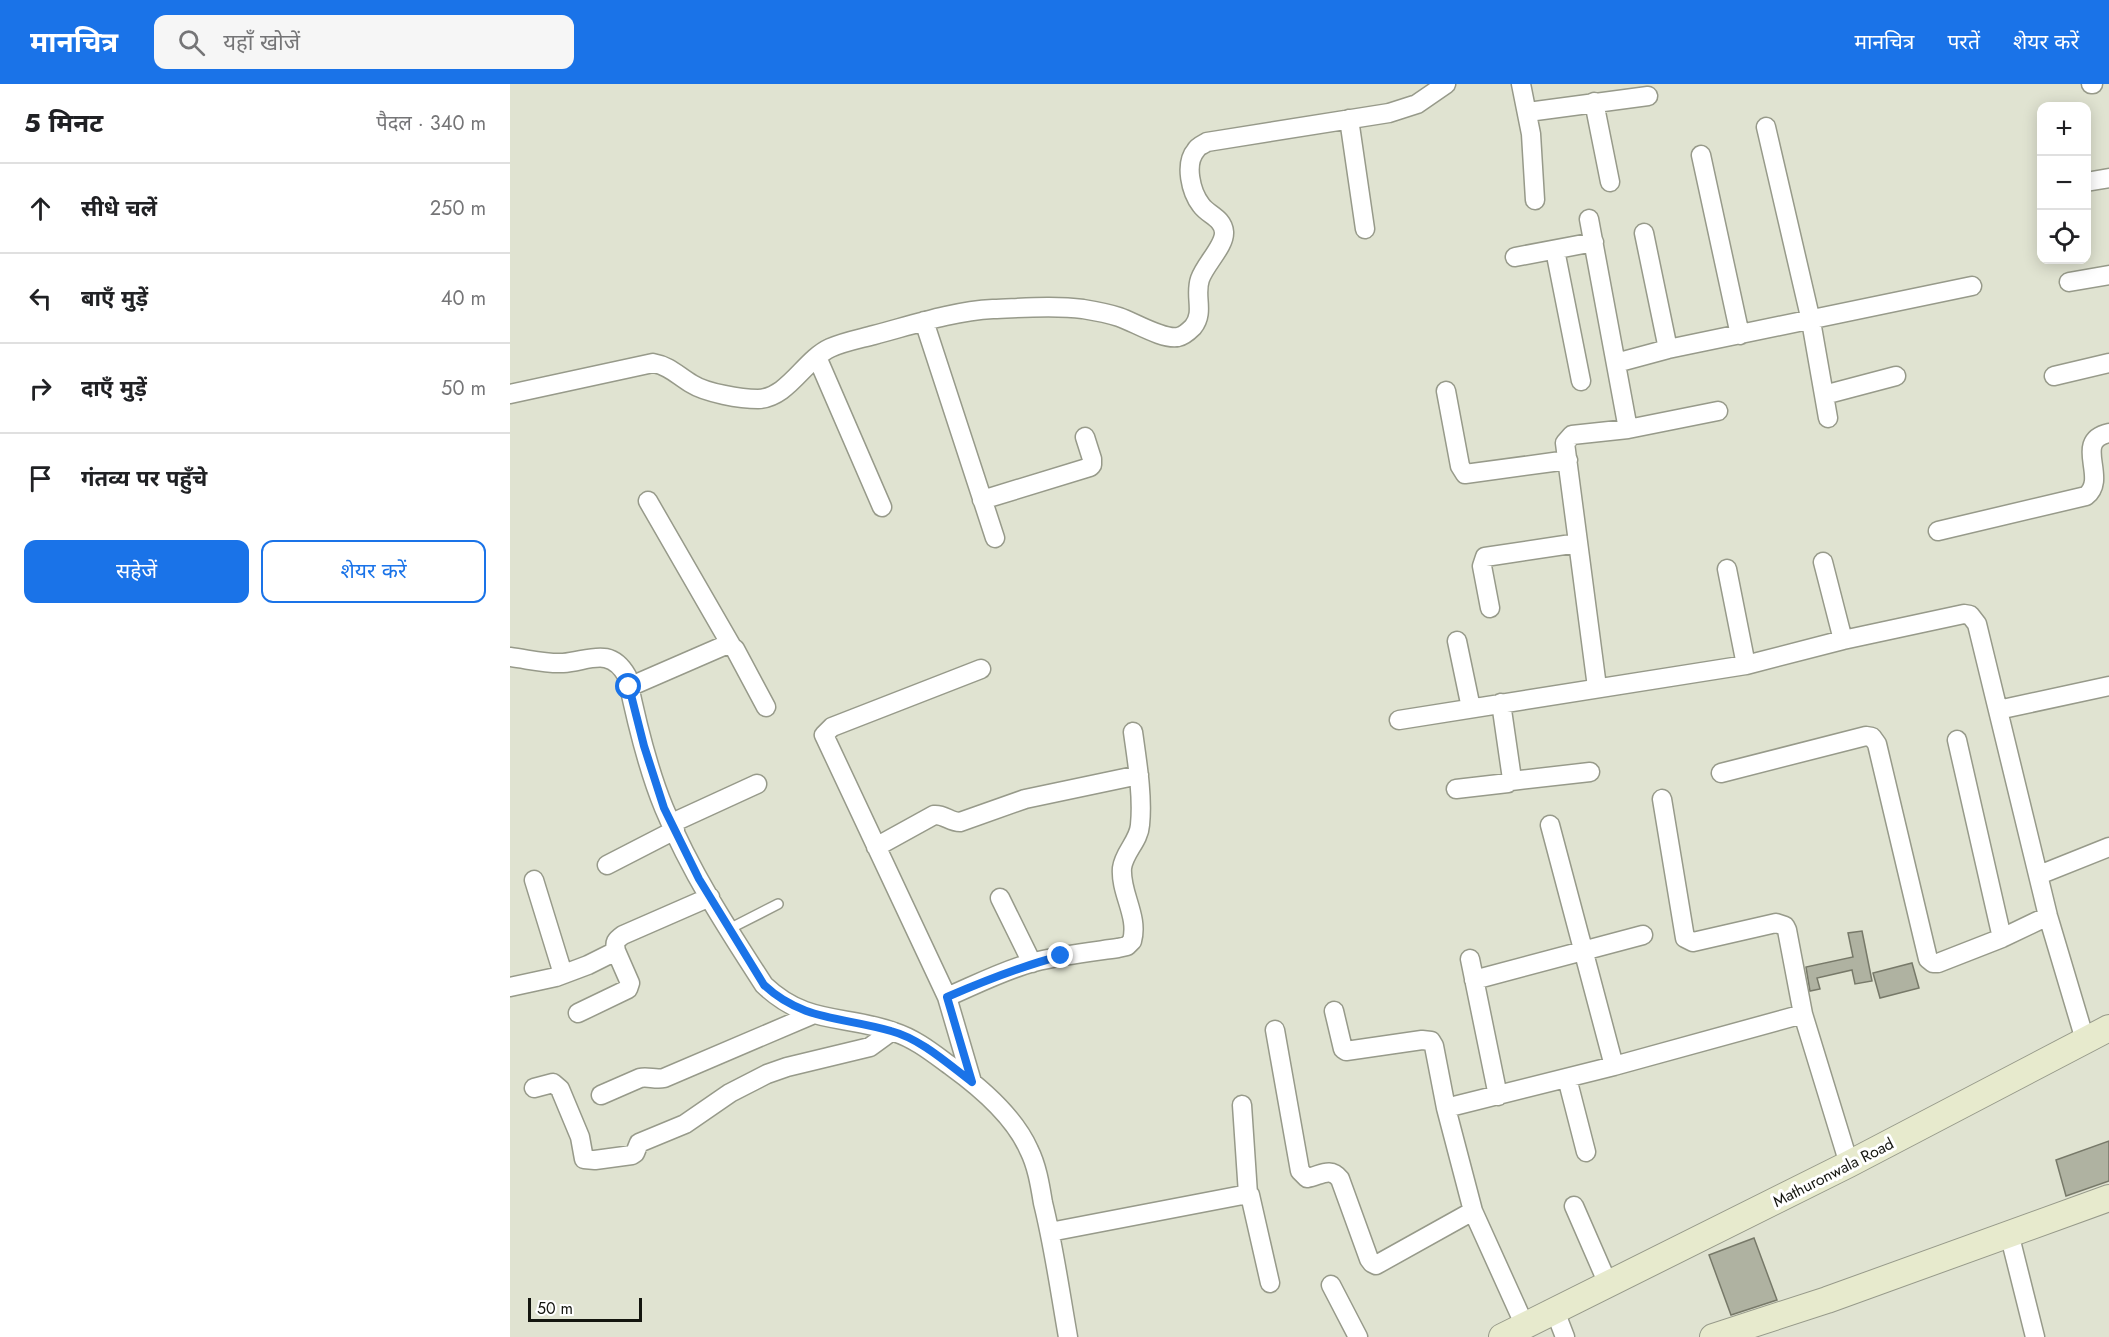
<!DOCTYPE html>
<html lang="hi">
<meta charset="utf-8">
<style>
body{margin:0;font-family:Jost,"Noto Sans Devanagari",sans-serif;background:#f6f6f6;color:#202124}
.controls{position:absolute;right:18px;top:18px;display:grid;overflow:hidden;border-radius:12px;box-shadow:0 3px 15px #0003}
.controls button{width:54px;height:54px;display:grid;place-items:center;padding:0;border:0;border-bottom:2px solid #e0e0e0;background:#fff;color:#202124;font:30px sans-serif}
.scale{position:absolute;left:18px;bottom:15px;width:114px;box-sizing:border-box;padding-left:6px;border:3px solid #14150f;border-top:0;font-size:16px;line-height:21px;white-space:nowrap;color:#14150f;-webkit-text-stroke:4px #fff;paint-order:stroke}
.stop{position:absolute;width:18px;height:18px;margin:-14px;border:4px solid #1a73e8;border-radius:50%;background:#fff}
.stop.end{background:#1a73e8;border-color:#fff;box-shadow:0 2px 6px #0008}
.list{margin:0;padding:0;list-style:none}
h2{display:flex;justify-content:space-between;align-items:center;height:78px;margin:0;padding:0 24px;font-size:26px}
h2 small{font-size:20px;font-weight:400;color:#757577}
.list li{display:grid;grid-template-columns:39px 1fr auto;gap:18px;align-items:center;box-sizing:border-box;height:90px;padding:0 24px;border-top:2px solid #e0e0e0}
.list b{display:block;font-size:22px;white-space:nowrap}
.list em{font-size:20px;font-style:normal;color:#757577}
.actions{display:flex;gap:12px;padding:18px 24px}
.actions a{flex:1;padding:14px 0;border:2px solid #1a73e8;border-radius:12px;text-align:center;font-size:21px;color:#1a73e8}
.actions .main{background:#1a73e8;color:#fff}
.icon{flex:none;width:33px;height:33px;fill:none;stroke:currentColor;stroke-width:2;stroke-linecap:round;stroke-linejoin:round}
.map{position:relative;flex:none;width:1599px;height:1253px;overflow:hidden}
header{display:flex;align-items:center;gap:36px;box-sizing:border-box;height:84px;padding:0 30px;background:#1a73e8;color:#fff}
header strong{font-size:28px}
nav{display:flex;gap:33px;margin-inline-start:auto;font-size:21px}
.search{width:420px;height:54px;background:#f6f6f6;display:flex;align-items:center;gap:15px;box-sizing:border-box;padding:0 21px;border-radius:12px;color:#757577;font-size:22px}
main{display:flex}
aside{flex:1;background:#fff}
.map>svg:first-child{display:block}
</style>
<header>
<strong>मानचित्र</strong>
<div class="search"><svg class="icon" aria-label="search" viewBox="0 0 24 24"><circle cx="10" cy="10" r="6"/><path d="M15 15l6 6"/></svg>यहाँ खोजें</div>
<nav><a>मानचित्र</a><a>परतें</a><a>शेयर करें</a></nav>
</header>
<main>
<aside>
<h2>5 मिनट<small>पैदल · 340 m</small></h2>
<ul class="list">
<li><svg class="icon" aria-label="ahead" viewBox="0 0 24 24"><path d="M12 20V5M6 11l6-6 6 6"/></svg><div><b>सीधे चलें</b></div><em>250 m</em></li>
<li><svg class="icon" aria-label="left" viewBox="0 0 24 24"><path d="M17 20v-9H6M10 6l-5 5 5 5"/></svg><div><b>बाएँ मुड़ें</b></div><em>40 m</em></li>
<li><svg class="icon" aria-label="right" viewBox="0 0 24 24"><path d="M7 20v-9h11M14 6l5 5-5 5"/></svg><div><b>दाएँ मुड़ें</b></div><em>50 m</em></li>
<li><svg class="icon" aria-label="arrive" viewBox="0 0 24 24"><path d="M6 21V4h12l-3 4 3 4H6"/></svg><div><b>गंतव्य पर पहुँचे</b></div></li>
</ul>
<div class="actions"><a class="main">सहेजें</a><a>शेयर करें</a></div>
</aside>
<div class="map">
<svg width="1599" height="1253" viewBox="0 0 1599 1253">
<rect width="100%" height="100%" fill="#e0e3d1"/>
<!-- building -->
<path fill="#afb2a1" stroke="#777969" stroke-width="1.5" d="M1352,847L1362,897L1345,900L1342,886L1307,894L1310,905L1300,907L1296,883L1343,873L1338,849Z
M1402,879L1409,904L1370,914L1363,889Z
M1599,1057V1097L1556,1112L1546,1076Z
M1244,1154L1267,1216L1221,1231L1199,1171Z"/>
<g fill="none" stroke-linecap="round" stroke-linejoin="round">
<!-- lane casing -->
<g stroke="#979a8a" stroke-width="12">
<path id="lane" d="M219,845L268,820"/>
</g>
<!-- street casing -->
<g stroke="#979a8a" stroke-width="21">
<path id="street" d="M1011,0L1021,50L1025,116
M1581,0H1583
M1084,18L1100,98
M1018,28L1138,12
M839,35L855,145
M1256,43L1301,237L1318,334
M1191,71L1230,251
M1576,98L1599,94
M1079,135L1118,345
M1134,149L1158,265
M1045,166L1071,297
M1005,173L1084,158
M1559,198L1599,191
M414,237L485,454
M307,273L372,423
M1106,279L1158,265L1462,202
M1544,292L1599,279
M936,307L950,382L955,390L1058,376
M0,310L143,279C160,282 168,292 182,300C196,309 231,315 248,315C278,314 294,276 320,264C333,258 349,255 364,251C402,241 443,227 483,225C512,224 544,221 573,225C585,227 597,229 609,233C624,238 653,256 668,253C674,252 679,247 683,243C695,228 684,212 690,195C695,180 715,162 714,148C713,134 698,131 691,121C681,108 674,80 686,66C688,62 694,60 697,58L879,29L907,20L936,0
M1314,311L1386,292
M472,416L580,383L582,381V375L575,353
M138,417L221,561
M1428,447L1576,412C1599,394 1562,357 1599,349
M1313,478L1333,556
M1217,485L1236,581
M980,524L972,482L975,473L1068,459
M947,557L961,624
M0,573C17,575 36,580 53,579C79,577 100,562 117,592C126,636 137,683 154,724C180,787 217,844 254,901C297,942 335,930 384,948C406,955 424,970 442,983C471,1004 504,1032 519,1066C527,1082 530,1101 533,1119C544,1163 550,1208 558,1253
M119,603L218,560L225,565L256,623
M1087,603L1055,359L1062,351L1118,345L1208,327
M1488,626L1599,602
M889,636L1236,581L1333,556L1454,530L1460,531L1467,540L1538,832L1575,956
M1447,656L1492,854
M1211,689L1356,652L1362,653L1367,660L1418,875L1423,879H1428L1492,854L1538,832
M1001,697L1080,688
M946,705L998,699L1002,695L991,619
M1152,715L1175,854L1183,858L1266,839L1275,842L1277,846L1293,930
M162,739L247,700
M1040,741L1104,982
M366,763L424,731C434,730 440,738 450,738L515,715L629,691
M97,781L165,746
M1529,791L1599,763
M24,796L53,890
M490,814L522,879
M960,875L988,1012
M964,896L1133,851
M0,903L46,893L78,881L106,867C104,858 106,856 113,851L200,813
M437,913C465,901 494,886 524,878C552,871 580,868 608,864L617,862L622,857C629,832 610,809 612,784C614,768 629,757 630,741C633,712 627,677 623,648
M68,929L118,905L120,899L106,867
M765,946L790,1087L797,1094C810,1092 820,1082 830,1095L859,1175L862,1179L866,1181L963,1127L936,1024L924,962L921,957L912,956L836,967L833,965L824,927
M1057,994L1076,1068
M462,998L437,913L314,651L322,643L471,585
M24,1004L43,999L50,1005L70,1053L74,1075L85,1076L122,1071L125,1069L129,1059L175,1040L220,1009L257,990L277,983L360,963L382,947
M91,1011L130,994C138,992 145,996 154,994L304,930
M732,1021L738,1110L740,1111L760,1199
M936,1024L1104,982L1293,930L1339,1080
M1064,1122L1098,1200
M963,1127L1015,1242
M540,1148L738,1110
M1499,1149L1525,1253
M821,1201L848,1253
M1045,1227L1055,1253"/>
</g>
<!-- secondary casing -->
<g stroke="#979a8a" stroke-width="28">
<path id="secondary" d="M992,1253L1339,1080L1599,944
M1203,1253L1317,1216L1599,1114"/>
</g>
<!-- lane -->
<use href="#lane" stroke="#fff" stroke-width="9"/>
<!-- street -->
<use href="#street" stroke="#fff" stroke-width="18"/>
<!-- secondary -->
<use href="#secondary" stroke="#e7eacd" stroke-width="26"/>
</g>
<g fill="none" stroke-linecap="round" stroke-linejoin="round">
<!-- route -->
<path stroke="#1a73e8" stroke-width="8" d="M119,603L134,662L154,724L189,795L254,901C292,937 334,933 381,947C411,955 438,980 462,998L437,913C474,897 511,882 551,872"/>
</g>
<g text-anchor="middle" stroke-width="6" stroke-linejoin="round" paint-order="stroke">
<!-- street labels -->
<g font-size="16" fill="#14150f" stroke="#fff">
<text transform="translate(1323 1088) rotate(-27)" y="6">Mathuronwala Road</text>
</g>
</g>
</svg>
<div class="controls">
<button>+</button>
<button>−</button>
<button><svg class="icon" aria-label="locate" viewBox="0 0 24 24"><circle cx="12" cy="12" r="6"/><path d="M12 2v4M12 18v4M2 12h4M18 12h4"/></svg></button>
</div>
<div class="scale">50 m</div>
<div class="stop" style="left:119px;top:603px"></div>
<div class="stop end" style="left:551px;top:872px"></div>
</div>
</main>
